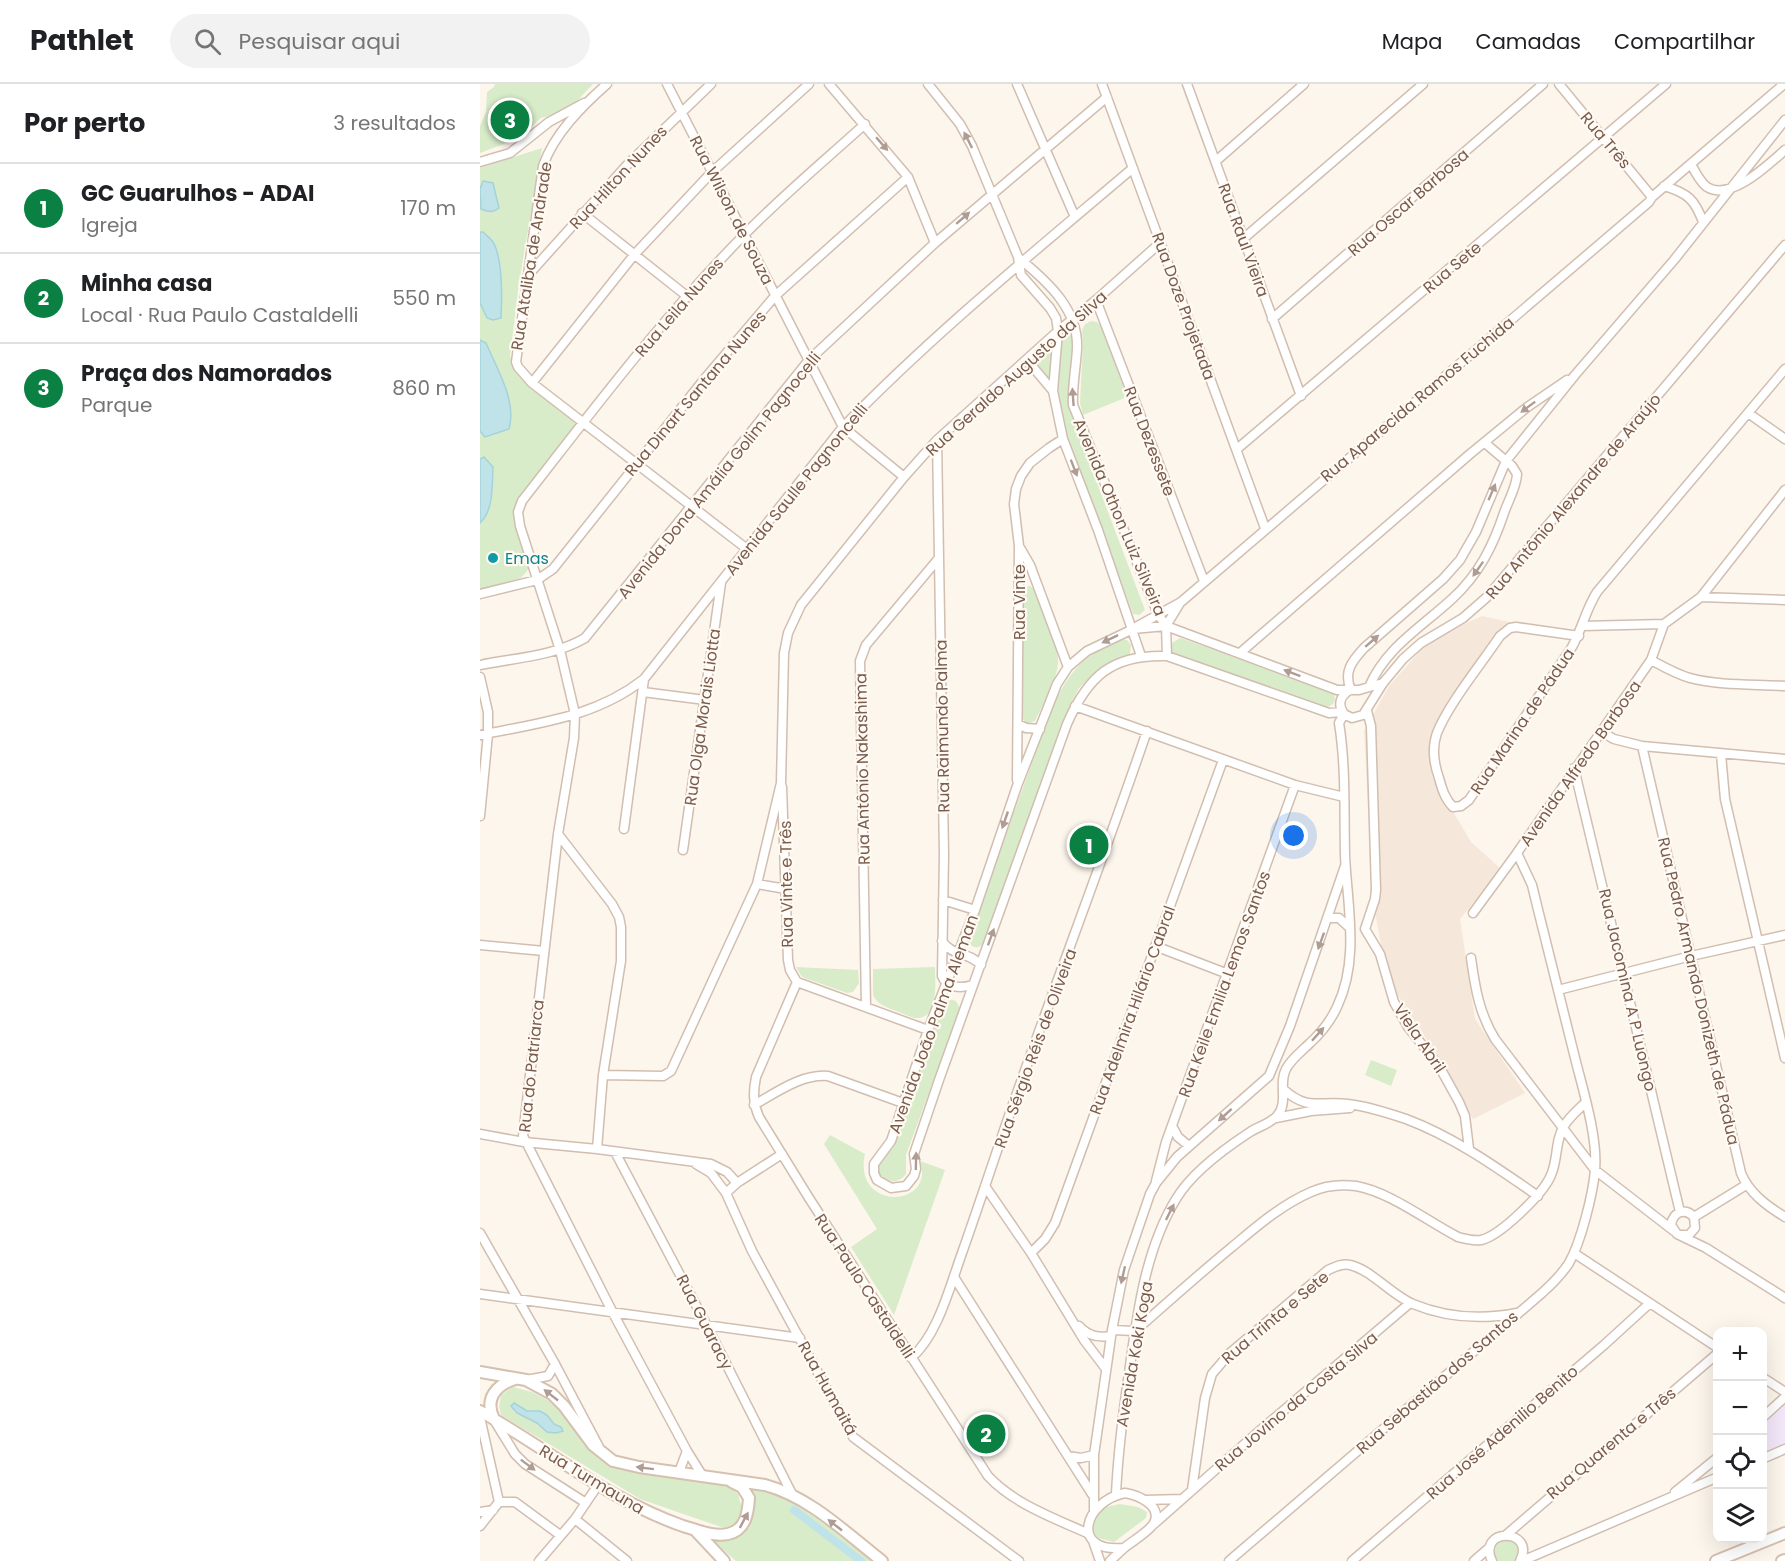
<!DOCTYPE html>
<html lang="pt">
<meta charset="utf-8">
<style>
body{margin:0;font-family:Poppins,sans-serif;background:#f2f2f2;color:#202124}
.controls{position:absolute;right:18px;bottom:18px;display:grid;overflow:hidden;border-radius:12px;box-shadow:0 6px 24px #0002}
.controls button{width:54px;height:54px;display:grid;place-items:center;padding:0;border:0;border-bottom:2px solid #e0e0e0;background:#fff;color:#202124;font:30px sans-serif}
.you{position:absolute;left:814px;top:752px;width:21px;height:21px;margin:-15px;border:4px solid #fff;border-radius:50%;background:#1a73e8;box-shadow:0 0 0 9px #1a73e833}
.badge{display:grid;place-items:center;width:39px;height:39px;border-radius:50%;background:#0b8043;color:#fff;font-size:20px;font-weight:700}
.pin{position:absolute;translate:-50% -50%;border:3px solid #fff;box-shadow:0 2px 6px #0006}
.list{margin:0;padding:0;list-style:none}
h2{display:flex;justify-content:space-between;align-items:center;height:78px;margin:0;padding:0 24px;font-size:26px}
h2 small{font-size:20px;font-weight:400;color:#757577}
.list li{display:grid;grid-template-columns:39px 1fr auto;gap:18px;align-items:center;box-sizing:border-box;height:90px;padding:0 24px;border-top:2px solid #e0e0e0}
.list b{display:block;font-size:22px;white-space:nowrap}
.list p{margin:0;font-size:20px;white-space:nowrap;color:#757577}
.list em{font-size:20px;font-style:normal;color:#757577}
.icon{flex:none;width:33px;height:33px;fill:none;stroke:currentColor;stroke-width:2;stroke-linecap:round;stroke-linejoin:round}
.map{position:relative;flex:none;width:1305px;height:1477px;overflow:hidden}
header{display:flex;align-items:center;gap:36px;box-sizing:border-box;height:84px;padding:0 30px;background:#fff;border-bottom:2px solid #e0e0e0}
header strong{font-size:28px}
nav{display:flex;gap:33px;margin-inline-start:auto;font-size:21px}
.search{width:420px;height:54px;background:#f2f2f2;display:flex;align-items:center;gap:15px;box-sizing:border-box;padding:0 21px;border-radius:33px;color:#757577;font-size:22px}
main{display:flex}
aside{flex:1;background:#fff}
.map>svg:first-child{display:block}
</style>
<header>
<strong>Pathlet</strong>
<div class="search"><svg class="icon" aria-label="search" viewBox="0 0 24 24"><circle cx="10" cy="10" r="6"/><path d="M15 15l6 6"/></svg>Pesquisar aqui</div>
<nav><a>Mapa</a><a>Camadas</a><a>Compartilhar</a></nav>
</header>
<main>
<aside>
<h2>Por perto<small>3 resultados</small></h2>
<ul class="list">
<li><span class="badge">1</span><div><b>GC Guarulhos - ADAI</b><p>Igreja</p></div><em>170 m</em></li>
<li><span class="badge">2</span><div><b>Minha casa</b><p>Local · Rua Paulo Castaldelli</p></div><em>550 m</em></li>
<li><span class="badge">3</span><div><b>Praça dos Namorados</b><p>Parque</p></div><em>860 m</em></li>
</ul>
</aside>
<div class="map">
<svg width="1305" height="1477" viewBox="0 0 1305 1477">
<rect width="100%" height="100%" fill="#fdf6ec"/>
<!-- residential -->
<path fill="#f5e8da" d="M1002,532L1030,538L971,618L950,664L952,692L991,758L1021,785L980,835L995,935L1045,1009L993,1035L966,983L928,929L907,892L893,819L884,647L909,602L941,566L962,550Z"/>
<!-- education -->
<path fill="#f3e8fa" d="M1305,1319V1360L1283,1370L1282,1338Z"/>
<!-- green -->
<path fill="#d8ecc9" d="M15,0H113L97,17L81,29L61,34L39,54L0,69V42L6,28L7,8L14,3Z
M62,64L39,199L30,272L38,288L98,337L39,414L50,481C42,502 20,501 0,505V84Z
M611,237L617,238L623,245L647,313L603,331L600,319L603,261L602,246L605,240Z
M587,245L592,247L594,260L590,322L599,351L665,526L659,531L653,530L588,355L579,324L577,307L582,250Z
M568,263L573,267L570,294L567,295L553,278Z
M550,502L556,507C562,525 580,562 578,580C576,599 563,619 555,637L547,640L543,635V509L545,503Z
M700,554L852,607C858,615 854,623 845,623L695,571L691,566L692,559Z
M641,555L647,556L651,561L650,570L617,587L599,604L588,626L504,860C498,865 491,864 487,857L572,624C589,588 603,571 641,555Z
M316,883L378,886L379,899L373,908L367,909L322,893Z
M455,883C455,897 459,932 439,934C432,935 423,929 416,927C406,923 398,921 393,911V885Z
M469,915L476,917L480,924L426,1071V1090C414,1106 392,1094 400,1078C403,1073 409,1068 413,1064L462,918Z
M891,976L917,986L911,1002L885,991Z
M350,1051L385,1070C372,1127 456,1125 440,1077L465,1086L414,1231L371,1163L397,1145L344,1060Z
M33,1303L52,1308L69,1317L87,1331L105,1362L127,1381L175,1391L248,1402L258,1410L264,1431L255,1442L244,1444L160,1415L21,1331L19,1323L21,1311Z
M272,1406H282L303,1411L399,1477H256L230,1454L249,1452L271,1427Z
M640,1420L658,1423L667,1428L666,1434L634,1458L618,1454L613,1447L614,1440L622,1424Z
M1030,1455L1039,1464L1035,1477H1016L1013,1465L1017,1457Z"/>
<!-- water -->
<path fill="#bfe3e8" stroke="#a5d3da" stroke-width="1.5" d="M3,97L13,99L19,124C13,129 8,128 1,125L0,105Z
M0,148H3C6,151 11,155 13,158C23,175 22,214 21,234L13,236L7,234L0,219Z
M0,256L6,259C17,285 37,317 29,345L5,353L0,347Z
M4,373L13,383C12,401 14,426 0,439V375Z
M34,1319L47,1327H60L67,1331L74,1340L81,1343L83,1347L76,1349L67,1348L57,1339L37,1329L31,1322Z"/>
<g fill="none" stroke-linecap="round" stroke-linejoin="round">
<!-- canal -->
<path stroke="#bfe3e8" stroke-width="8" d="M314,1426L381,1477"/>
<!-- minor casing -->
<g stroke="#d1beb0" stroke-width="11">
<path id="minor" d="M127,0C102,22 74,50 63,82L36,278L38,283L52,299L267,465
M187,0L363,343L424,393
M349,0L428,93L455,159
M448,0L480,40L492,62L538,173L541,191L570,224L576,234L578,247L573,307L583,355L618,446L661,572
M537,0L595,133
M622,0L785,444
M707,0L821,312
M1079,0L1172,113
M736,77L824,0
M0,78L30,69L69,38L104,19
M1211,80C1215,88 1220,98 1227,103C1250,118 1289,80 1305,66
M1184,102C1208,109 1215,116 1223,138
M102,129L208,213
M763,155L943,0
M540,175C568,198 599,226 597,265C596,284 592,302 593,321L678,530L686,542L687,572
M49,190L148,80L231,0
M616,216L724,497
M792,235L1063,0
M547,276L573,307
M52,299L154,171L231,89L329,0
M1268,329L1305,355
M457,356L464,770L462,892C467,905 482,904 493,901
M757,365L1186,0
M539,462L550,481L588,583
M0,510L57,496L73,485L226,293L295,212L428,93
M1221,513L1305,516
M686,542L700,519
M1103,542L1184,540
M654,544L701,518L1169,118L1172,113L1304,0
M1099,552L1036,543L1030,544L1020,552C1002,579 969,619 957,649C952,663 954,680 959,694C962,705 965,715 973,723L981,722L989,716L1092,563C1102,545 1106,525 1117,508L1305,285
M760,569L990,370L1046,324L1087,296
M1171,576C1184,583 1196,590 1210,594C1240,602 1274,600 1305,602
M0,581C34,574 75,572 105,554L329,276L455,159L627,13
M0,593L8,628V650L0,732
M889,603C906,563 942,543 973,514C999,490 1013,462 1024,429C1028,417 1037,402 1037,390L1032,382L1005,359
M871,606C863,588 872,577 884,564L963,495L980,476L996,448L1026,377L1095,291L1194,176L1305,36
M163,608L225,616
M595,622L815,701L864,713
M887,627L891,642L896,806L895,815L885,845L900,870L914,918L928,943L959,982L979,1018L985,1032L989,1065
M862,628L849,629L687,572C632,570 608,592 587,640L459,996L434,1070L436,1085L434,1092L426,1102L411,1104L397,1096L394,1089V1080L411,1057L448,946L495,826L537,702L577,600L588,583L607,567L653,545L686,542L857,606H879L903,599
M864,630L872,634L883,631L903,599L923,575L941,559L983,534L1007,513L1305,161
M864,630C858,621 859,614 868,607
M538,640L546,644L560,645
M1120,647L1134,655L1162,662L1305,675
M0,651C59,639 116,633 164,595L363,343C453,250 554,168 653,84
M1162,662L1261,1089C1269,1109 1287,1122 1305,1133
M1241,670L1245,715L1305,974
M1094,684L1200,1128
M537,696L539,462L534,420L536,405L541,392L550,379L569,364L583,355
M302,703L308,876L310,886L317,898
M144,745L164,595
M78,750L132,820L139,833L141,843V877L123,991L117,1065
M203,766L241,499
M277,800L306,805
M463,816L495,826
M993,829L1037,769L1171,576L1184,540L1221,513L1305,406
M849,834H859L870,844
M462,857C473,873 488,867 501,881
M0,861L64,867
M675,862L748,890
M991,874C995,903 999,929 1015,955L1115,1086L1194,1147
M317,898L276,993C273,1008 273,1019 279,1033L329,1114L508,1392C534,1420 574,1434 609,1450
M317,898L448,946
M1078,906L1211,872L1305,851
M386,923L380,577L386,561L459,474
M123,991L183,992L191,987L277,800L301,699L304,569L308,549L321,521L424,393L457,356L578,247L616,216L680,159
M803,1005C829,1028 838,1016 868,1020C887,1022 908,1029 926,1035C974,1053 1016,1083 1058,1112
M274,1021C297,1008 321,990 348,992L423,1019
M796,1034L831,1027L870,1024
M692,1042L698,1053L709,1062
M0,1050L44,1058L117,1065L231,1080L247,1088L257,1099
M135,1068L226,1240L312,1410
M216,1080L231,1089L246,1109L272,1167L373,1353L539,1477
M676,1097L686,1058L815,701
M505,1102L551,1169L604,1256L626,1285
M246,1109L257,1099L302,1070
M1214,1133L1266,1101
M0,1149L75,1280L119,1363
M1200,1151H1209L1215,1144L1214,1133C1205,1123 1193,1128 1191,1141L1197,1150L1226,1164L1305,1214
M551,1169L565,1155L575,1139L743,676
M1094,1169L1238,1264
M474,1193L612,1410
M0,1210L320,1254
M599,1242C608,1252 618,1254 631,1252
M632,1246L655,1247C687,1219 719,1190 752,1163C776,1143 801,1121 831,1108C844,1102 861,1100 876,1102C910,1108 947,1137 978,1153C985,1155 993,1157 1001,1156C1020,1152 1064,1109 1071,1091C1078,1076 1075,1056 1084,1042C1089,1033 1099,1025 1106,1018
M431,1274C458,1251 470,1202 482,1169C499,1121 515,1072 532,1023C576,898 624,773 667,647
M1282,1293L1305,1308
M46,1296L68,1292L75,1280
M0,1333L19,1418
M1282,1334L1305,1313
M14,1336L35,1370L45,1380L106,1419
M588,1372L601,1374L614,1371
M1282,1375L1305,1365
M199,1388L207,1367
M222,1391L207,1367L133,1229L43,1052L78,750L94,654L95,630L80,566L40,442L38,428L42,417C113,326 183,233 264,151C302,112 344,77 385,40
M712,1406L725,1314L732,1290L750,1269L848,1186C855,1183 862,1179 870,1181C890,1185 913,1212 933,1220C967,1234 1001,1236 1037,1229
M1195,1408L1238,1373
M645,1409C657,1411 683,1421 674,1439C670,1447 651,1458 644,1464C589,1469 604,1417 645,1409Z
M636,1410C638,1369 643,1329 649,1289C657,1231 665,1166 696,1115C712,1088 744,1065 770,1048C778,1043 791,1039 797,1032C809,1019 798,1000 806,985C811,975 822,967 830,959C841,949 851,936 857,923C880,875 867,820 865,771C864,727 866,682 859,639L864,630
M665,1416L702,1415
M19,1418H35L80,1451
M0,1428L13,1426
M614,1428V1371L632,1246L644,1186L670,1110L676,1099L697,1073L789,992L810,942L865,782
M95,1435L147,1477
M674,1440L777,1349L930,1219
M0,1442L19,1418
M1026,1451L1238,1269
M613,1457L620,1477
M59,1477L95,1435L118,1401
M630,1477L644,1464
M749,1477L1062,1209C1072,1200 1082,1190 1089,1179C1101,1158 1113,1110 1115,1086C1118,1054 1103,1006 1095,974C1081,917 1066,859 1052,801L1037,769
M872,1477L1124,1261L1170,1219
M994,1477L1010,1463
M1012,1477C996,1443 1057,1444 1040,1477
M1042,1477L1238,1393"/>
</g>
<!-- secondary casing -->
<g stroke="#d6c0b0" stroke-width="14">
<path id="secondary" d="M0,1288L46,1296L72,1310L84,1322L113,1361L133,1377L159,1383L285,1401C330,1413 366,1449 402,1477
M0,1327C68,1365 128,1416 203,1442C216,1446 234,1453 248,1450C266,1446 268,1429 269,1414L262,1403L252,1398
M14,1335C4,1315 16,1301 35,1295
M215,1446L244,1477
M1236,1477L1305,1449
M1302,1477L1305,1476"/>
</g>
<!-- minor -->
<use href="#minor" stroke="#fff" stroke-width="8"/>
<!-- secondary -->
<use href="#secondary" stroke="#fff" stroke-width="10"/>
</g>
<!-- one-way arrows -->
<defs><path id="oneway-solid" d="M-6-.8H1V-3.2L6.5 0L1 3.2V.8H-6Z" transform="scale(1.5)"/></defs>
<g fill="#af9d94">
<use href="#oneway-solid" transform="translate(488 56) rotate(-117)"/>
<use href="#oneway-solid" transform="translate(402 60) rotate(49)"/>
<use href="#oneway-solid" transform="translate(483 134) rotate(-41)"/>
<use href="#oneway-solid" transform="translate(593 313) rotate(-94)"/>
<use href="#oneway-solid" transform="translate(1048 323) rotate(143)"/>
<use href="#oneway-solid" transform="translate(594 384) rotate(69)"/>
<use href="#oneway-solid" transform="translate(1012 408) rotate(-67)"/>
<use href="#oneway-solid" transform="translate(998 485) rotate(125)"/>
<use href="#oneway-solid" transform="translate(630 555) rotate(154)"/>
<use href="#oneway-solid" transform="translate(892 557) rotate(-41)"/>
<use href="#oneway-solid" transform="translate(812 589) rotate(-159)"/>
<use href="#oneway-solid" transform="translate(525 736) rotate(109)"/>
<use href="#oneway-solid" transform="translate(511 853) rotate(-70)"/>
<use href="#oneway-solid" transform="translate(841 857) rotate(110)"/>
<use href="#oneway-solid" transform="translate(838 950) rotate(-48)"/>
<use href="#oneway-solid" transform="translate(745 1031) rotate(138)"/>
<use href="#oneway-solid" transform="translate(436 1077) rotate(-89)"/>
<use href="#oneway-solid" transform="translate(690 1128) rotate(-63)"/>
<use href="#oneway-solid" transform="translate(643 1191) rotate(103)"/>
<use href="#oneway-solid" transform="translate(71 1311) rotate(-142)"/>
<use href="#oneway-solid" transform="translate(48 1381) rotate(37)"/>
<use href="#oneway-solid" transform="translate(165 1384) rotate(-173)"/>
<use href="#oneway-solid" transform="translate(264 1436) rotate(-62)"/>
<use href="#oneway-solid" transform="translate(355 1441) rotate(-142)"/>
</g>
<!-- markers -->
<circle fill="#0f9aa8" stroke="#fffaf3" stroke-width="2" cx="13" cy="474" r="6"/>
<g text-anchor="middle" stroke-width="4.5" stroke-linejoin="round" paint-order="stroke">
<!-- street labels -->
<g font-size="16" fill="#7a5c4d" stroke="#fffaf3">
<text transform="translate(1126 56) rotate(50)" y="6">Rua Três</text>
<text transform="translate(138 93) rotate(-47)" y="6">Rua Hilton Nunes</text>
<text transform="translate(928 118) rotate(-41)" y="6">Rua Oscar Barbosa</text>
<text transform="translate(252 126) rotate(63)" y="6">Rua Wilson de Souza</text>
<text transform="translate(764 156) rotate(70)" y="6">Rua Raul Vieira</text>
<text transform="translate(51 172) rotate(-81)" y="6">Rua Ataliba de Andrade</text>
<text transform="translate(972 183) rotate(-40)" y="6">Rua Sete</text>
<text transform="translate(704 222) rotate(70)" y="6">Rua Doze Projetada</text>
<text transform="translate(199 223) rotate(-49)" y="6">Rua Leila Nunes</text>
<text transform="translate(536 289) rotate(-42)" y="6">Rua Geraldo Augusto da Silva</text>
<text transform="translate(215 309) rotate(-50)" y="6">Rua Dinart Santana Nunes</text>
<text transform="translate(937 315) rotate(-40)" y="6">Rua Aparecida Ramos Fuchida</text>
<text transform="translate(670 357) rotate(69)" y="6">Rua Dezessete</text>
<text transform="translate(239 391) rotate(-51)" y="6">Avenida Dona Amália Golim Pagnocelli</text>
<text transform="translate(316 405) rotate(-51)" y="6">Avenida Saulle Pagnoncelli</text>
<text transform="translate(1093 412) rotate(-50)" y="6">Rua Antônio Alexandre de Araújo</text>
<text transform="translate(640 433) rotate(67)" y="6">Avenida Othon Luiz Silveira</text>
<text transform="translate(539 518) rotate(-90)" y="6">Rua Vinte</text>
<text transform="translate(222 633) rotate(-82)" y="6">Rua Olga Morais Liotta</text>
<text transform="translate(1042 637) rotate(-56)" y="6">Rua Marina de Pádua</text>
<text transform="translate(462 642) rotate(-91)" y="6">Rua Raimundo Palma</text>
<text transform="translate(1100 679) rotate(-55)" y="6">Avenida Alfredo Barbosa</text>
<text transform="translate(382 685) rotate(-91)" y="6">Rua Antônio Nakashima</text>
<text transform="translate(306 800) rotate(-91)" y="6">Rua Vinte e Três</text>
<text transform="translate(744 900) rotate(-70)" y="6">Rua Keile Emilia Lemos Santos</text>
<text transform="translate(1148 906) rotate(77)" y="6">Rua Jacomina A P Luongo</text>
<text transform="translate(1219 907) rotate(77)" y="6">Rua Pedro Armando Donizeth de Pádua</text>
<text transform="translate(652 926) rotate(-70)" y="6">Rua Adelmira Hilário Cabral</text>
<text transform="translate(453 940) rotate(-70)" y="6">Avenida João Palma Aleman</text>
<text transform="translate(940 954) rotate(56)" y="6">Viela Abril</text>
<text transform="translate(555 964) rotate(-70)" y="6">Rua Sérgio Réis de Oliveira</text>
<text transform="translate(51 982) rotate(-84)" y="6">Rua do Patriarca</text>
<text transform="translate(385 1202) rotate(57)" y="6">Rua Paulo Castaldelli</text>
<text transform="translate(795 1233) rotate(-40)" y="6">Rua Trinta e Sete</text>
<text transform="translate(225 1238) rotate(63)" y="6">Rua Guaracy</text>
<text transform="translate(654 1270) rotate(-80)" y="6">Avenida Koki Koga</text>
<text transform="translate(957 1298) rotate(-41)" y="6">Rua Sebastião dos Santos</text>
<text transform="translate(348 1304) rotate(61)" y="6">Rua Humaitá</text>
<text transform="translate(816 1317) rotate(-40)" y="6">Rua Jovino da Costa Silva</text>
<text transform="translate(1022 1348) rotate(-41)" y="6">Rua José Adenilio Benito</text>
<text transform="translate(1131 1359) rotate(-40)" y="6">Rua Quarenta e Três</text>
<text transform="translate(112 1395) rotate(31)" y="6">Rua Turmauna</text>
</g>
<!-- culture labels -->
<g font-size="16" fill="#0d838f" stroke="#fffaf3" text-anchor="start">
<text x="25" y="480">Emas</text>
</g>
</g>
</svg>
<div class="controls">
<button>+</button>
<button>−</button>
<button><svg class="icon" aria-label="locate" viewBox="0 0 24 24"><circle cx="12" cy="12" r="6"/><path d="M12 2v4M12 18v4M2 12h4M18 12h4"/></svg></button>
<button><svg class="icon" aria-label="layers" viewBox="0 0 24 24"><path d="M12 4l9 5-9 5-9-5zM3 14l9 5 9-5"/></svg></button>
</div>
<div class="you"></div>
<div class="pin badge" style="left:609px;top:761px">1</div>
<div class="pin badge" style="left:506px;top:1350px">2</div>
<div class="pin badge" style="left:30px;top:36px">3</div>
</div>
</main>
